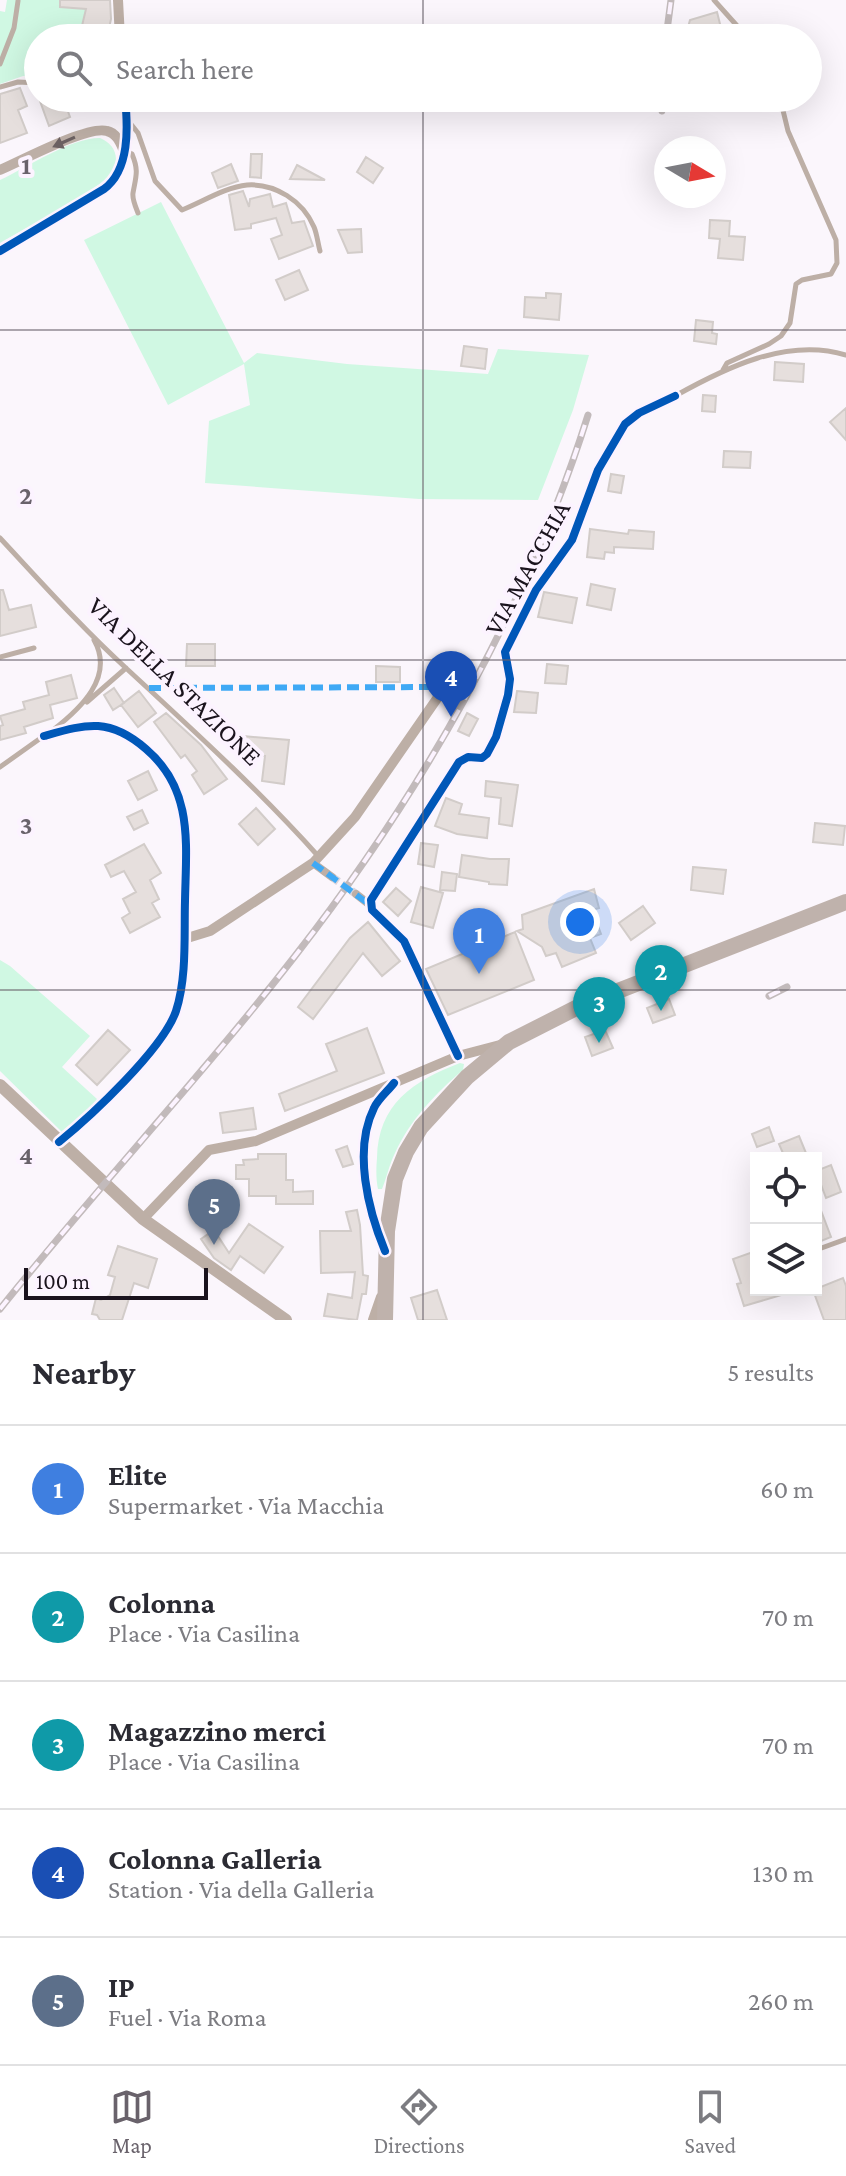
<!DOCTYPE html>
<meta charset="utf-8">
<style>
body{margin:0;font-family:"Crimson Pro",serif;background:#f2f2f3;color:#2b2b33}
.controls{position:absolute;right:24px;bottom:24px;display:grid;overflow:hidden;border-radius:0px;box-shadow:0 8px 32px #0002}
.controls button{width:72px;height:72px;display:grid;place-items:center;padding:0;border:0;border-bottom:2px solid #e1e1e2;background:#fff;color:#2b2b33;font:40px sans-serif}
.compass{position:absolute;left:654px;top:136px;width:72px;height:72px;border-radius:50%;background:#fff;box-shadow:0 8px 32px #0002;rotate:100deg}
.scale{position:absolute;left:24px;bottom:20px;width:184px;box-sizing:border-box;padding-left:8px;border:4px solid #1a131d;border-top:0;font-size:22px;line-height:28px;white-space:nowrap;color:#1a131d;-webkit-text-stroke:6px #fcf3ff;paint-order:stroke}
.you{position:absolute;left:580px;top:922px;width:28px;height:28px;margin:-20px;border:6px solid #fff;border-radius:50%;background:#1a73e8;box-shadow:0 0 0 12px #1a73e833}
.badge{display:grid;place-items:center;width:52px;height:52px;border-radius:50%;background:#69626b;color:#fff;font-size:26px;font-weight:700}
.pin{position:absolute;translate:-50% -66px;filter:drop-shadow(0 2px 4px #0008)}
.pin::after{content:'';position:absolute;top:42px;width:28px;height:24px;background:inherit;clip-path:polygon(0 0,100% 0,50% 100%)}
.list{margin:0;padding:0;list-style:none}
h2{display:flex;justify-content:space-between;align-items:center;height:104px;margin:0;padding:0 32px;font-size:34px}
h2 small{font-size:26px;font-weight:400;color:#7c7c81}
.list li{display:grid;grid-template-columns:52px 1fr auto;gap:24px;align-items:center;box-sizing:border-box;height:128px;padding:0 32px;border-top:2px solid #e1e1e2}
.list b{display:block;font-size:30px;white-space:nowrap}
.list p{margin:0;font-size:26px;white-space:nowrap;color:#7c7c81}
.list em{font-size:26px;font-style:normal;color:#7c7c81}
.icon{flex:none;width:44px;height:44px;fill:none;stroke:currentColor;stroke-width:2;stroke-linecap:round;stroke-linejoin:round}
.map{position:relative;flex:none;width:846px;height:1320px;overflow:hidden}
.search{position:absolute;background:#fff;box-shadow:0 8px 32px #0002;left:24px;right:24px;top:24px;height:88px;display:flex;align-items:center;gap:20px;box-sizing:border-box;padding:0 28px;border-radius:44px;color:#7c7c81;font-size:30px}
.sheet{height:744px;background:#fff}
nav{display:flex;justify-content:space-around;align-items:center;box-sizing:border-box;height:112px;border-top:2px solid #e1e1e2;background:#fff;font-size:22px;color:#7c7c81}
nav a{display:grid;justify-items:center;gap:4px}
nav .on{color:#69626b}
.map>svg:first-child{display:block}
</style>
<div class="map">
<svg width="846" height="1320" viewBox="0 0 846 1320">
<rect width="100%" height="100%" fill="#fbf6fc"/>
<!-- green -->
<path fill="#d0f8e3" d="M7,0H79L78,9H86L81,29L84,32L82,38H38V77L23,76L0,84V11L5,12Z
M100,138C115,144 121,159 111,173C99,191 22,230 0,243V180C28,167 70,138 100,138Z
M161,202L244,363L257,353L347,364L488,374L498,349L589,355L573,410L538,500L419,499L205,483L209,421L250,405L244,364L168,405L84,240Z
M0,960L10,966L90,1036L62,1067L97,1099L87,1114L62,1132L0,1071Z
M460,1063L464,1064L463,1070C436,1093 410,1120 395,1153C389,1165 387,1177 382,1189H378C376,1180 376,1169 377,1158C378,1104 413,1081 460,1063Z"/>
<!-- building -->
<path fill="#e6dfdd" stroke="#d2ccc9" stroke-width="2" d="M60,0H110L111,19L107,38H82L84,32L81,30L86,9L60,7Z
M717,12L722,32L700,38H685L690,20Z
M20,88L27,106L18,110L27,133L0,143V94Z
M48,98H63L70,117L49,126L40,101Z
M251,154H262L261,178L250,177Z
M366,157L383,168L373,183L357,172Z
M231,164L238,181L218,188L212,173Z
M297,165L325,180L290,179Z
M243,191L249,207L250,199L270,194L273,207L286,203L292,223L304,221L313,246L279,259L271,239L282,235L276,218L251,224V228L235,230L229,195Z
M710,220L730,221L729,236L745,237L743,260L718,258L720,239L709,238Z
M361,229L362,252L348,253L338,230Z
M299,270L308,290L285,300L276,280Z
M546,293L561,294L559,320L524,317L525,297L546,298Z
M696,320L713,322L712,333L717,334L716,344L694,341Z
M464,346L487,349L485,369L461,366Z
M775,362L804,364L803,382L774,380Z
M703,395L716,396L715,412L702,411Z
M846,408V440L830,422Z
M724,451L751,452L750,468L723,467Z
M611,474L624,476L621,493L608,491Z
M590,529L628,534L629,530L654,532L653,549L614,547V553L605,552L604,559L587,557Z
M591,584L615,589L611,610L587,605Z
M0,590H3L9,610L31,605L36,627L0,636Z
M544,592L577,598L572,623L538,617Z
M187,644H215V666H186Z
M547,664L568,666L566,684L545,683Z
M376,666L400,667V682H376Z
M71,675L77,698L50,705L53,718L24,727L26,733L0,740V726L3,725L0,716L25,709L23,702L49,695L46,682Z
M114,688L124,703L113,710L104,695Z
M139,691L156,713L138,727L121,705Z
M517,691L538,693L536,713L514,712Z
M166,713L201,745L227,779L204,794L192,775L197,771L185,755L181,758L154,722Z
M467,713L478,719L469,736L458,731Z
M243,736L289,740L284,784L262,781L265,756L241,754Z
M148,771L157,790L138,800L128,781Z
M486,781L518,785L512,826L499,824L501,798L485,796Z
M446,798L462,804L459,814L489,818L487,838L457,834L435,826Z
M256,808L275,829L258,845L239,824Z
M142,810L148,823L134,830L127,817Z
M815,823L845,826L843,845L813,842Z
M421,843L438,845L434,867L418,864Z
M144,844L161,873L150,880L159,899L152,903L160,917L130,933L122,918L130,913L123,899L136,892L124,871L111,877L105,865Z
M462,855L490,859H509L507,885L489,884V882L459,877Z
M693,867L726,870L723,894L691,890Z
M442,872L457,874L455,891L440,890Z
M421,887L443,893L433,928L411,922Z
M396,888L411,901L398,916L383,902Z
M594,889L599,908L592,910L601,934L590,938L596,953L562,967L556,953L546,956L542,947L517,931L523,929L522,915Z
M643,906L655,923L631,940L619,923Z
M368,922L400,961L382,976L363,953L313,1019L298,1007L350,938Z
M515,932L534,980L448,1015L426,969Z
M669,999L675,1015L653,1023L647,1008Z
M367,1028L384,1073L285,1111L279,1094L337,1071L326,1044Z
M108,1030L130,1050L97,1085L76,1065Z
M605,1030L613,1048L592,1056L585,1037Z
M253,1108L256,1129L223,1133L220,1113Z
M769,1127L774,1141L757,1147L752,1134Z
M799,1136L808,1158H785L779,1144Z
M347,1146L353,1164L343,1167L336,1150Z
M258,1154H286V1180H293V1192L313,1191V1204H276V1196H249V1179H236V1165H244L243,1160L258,1159Z
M831,1165L841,1192L826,1198L816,1171Z
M817,1200L831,1237L816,1243V1201Z
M357,1210L360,1225L363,1275L368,1276L366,1294H362L357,1320L324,1316L328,1294L352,1298L355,1272L321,1273L320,1231H351L346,1212Z
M249,1224L283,1247L264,1273L240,1256L231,1270L214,1258L201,1239L214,1230L229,1253Z
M118,1246L157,1259L148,1288L134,1283L122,1320H100L97,1315L92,1314L96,1298L101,1300L110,1295L115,1277L108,1275Z
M753,1252L756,1260V1290H788V1293L744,1306L737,1284L741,1283L733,1259Z
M843,1278L846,1286V1320H824L813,1290Z
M437,1290L447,1320H418L411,1298Z"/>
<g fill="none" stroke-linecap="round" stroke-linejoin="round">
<!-- pedestrian-tunnel -->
<path stroke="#d9d4db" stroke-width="8" stroke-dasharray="8 4" stroke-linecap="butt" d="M332,877L356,894"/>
<!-- service -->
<path stroke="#bdafa6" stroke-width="5" d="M714,0L748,38
M0,64L14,28L18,1
M0,87L18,82L38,83
M130,123L138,133L155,181L182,210C202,202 226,187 247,185C275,183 303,201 314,227C317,234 318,244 320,251
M124,150L132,154C139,171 136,176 133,193C132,199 136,208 138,213
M723,370L727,363L769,344L781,336L790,323L796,284L802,280L831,274L837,263L836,240L788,131L780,98
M675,396C725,368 787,337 846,355
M0,538C41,582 82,628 127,669C193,730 259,790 319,857
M0,657L34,648
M87,702L126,668
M53,730C80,709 115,677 94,640
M0,767L45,735
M816,1250L846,1239"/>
<!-- pedestrian -->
<path stroke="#bdafa6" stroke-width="8" d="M313,863L332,877
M356,894L370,905"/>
<!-- minor -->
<path stroke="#bdafa6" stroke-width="10" d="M118,0L120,38
M0,170C21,161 88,125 107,131C116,133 120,142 123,149
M0,251L104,189C130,170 128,127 125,98
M44,736C87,724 109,717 146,749C194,790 186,844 185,901C184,936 187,977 176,1011C163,1049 91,1116 59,1142
M184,939L210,931L313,863L355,817L445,687
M458,1056L404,941L372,910L371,900L459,762L468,757L482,758L487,754L496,737L508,695L510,679L505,652L536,590L572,540L598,470L625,424L639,413L675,396
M143,1219L209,1150L256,1141L458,1056L500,1045
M383,1246C366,1206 356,1151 373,1110C377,1101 386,1092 393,1084
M373,1320L381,1297"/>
<!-- tertiary -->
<path stroke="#bdafa6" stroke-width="12" d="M0,1085L143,1219L286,1320"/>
<!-- primary -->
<path stroke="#bfb2ac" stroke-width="16" d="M385,1320L387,1231L395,1179L406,1152L421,1127L467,1077L509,1042L582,1005L846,902"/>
<!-- rail casing -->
<g stroke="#c2babb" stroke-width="7">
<path id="rail" d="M666,38L671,0
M662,111L665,98
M769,996L787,987
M0,1309C96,1189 201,1077 295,956C419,797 528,607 588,415"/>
</g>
<!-- rail -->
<use href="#rail" stroke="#fcf3ff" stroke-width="4" stroke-dasharray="12" stroke-linecap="butt"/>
<!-- quiet -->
<path stroke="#3fa9f5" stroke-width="6" stroke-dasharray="12 6" stroke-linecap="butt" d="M149,688L445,687
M313,863L370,905"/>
<!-- cycleway casing -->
<g stroke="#fcf3ff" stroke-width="13">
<path id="cycleway" d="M0,251L104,189C130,170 128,127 125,98
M44,736C87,724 109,717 146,749C194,790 186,844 185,901C184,936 187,977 176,1011C163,1049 91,1116 59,1142
M458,1056L404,941L372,910L371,900L459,762L468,757L482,758L487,754L496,737L508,695L510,679L505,652L536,590L572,540L598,470L625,424L639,413L675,396
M385,1251C368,1210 353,1150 374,1108C378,1099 388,1091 394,1083"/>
</g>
<!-- cycleway -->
<use href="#cycleway" stroke="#0057b8" stroke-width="8"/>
</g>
<!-- one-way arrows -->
<defs><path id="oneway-solid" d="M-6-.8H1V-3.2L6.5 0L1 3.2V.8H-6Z" transform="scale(2)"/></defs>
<use fill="#6c6162" href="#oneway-solid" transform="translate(64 142) rotate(156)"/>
<!-- grid -->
<path fill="none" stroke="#69626b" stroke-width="2" stroke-opacity="0.55" d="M423,0V38M423,98V1320M0,330H846M0,660H846M0,990H846"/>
<g text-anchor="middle" stroke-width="8" stroke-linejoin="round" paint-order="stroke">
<!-- street labels -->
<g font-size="26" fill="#1a131d" stroke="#fcf3ff">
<text transform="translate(527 568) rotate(-61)" y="9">VIA MACCHIA</text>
<text transform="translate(175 681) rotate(44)" y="9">VIA DELLA STAZIONE</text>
</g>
</g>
<g font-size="26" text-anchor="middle" font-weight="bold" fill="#69626b" stroke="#fcf3ff" stroke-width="8" stroke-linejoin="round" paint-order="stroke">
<text x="26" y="174">1</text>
<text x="26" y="504">2</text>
<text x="26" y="834">3</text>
<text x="26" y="1164">4</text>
</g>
</svg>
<div class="controls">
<button><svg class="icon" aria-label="locate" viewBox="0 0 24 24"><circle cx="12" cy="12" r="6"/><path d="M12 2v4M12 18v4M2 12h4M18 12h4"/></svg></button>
<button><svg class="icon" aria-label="layers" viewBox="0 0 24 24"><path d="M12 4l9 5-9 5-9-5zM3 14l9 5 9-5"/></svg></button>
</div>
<svg class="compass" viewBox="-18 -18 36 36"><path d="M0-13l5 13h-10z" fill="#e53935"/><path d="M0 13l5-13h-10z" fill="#7c7c81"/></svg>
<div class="scale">100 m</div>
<div class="you"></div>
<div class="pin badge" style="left:479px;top:974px;background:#3f7fe0">1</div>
<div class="pin badge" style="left:661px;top:1011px;background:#0f9aa8">2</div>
<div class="pin badge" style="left:599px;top:1043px;background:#0f9aa8">3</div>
<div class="pin badge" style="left:451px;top:717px;background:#1a4fb4">4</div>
<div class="pin badge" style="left:214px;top:1245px;background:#5c6f8a">5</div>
<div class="search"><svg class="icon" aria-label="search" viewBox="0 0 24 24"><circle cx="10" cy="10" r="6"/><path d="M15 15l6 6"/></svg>Search here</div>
</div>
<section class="sheet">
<h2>Nearby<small>5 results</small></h2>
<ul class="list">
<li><span class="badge" style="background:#3f7fe0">1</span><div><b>Elite</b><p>Supermarket · Via Macchia</p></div><em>60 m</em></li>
<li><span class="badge" style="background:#0f9aa8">2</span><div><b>Colonna</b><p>Place · Via Casilina</p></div><em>70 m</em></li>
<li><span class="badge" style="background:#0f9aa8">3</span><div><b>Magazzino merci</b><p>Place · Via Casilina</p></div><em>70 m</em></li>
<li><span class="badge" style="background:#1a4fb4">4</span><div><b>Colonna Galleria</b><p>Station · Via della Galleria</p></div><em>130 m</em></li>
<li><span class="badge" style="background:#5c6f8a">5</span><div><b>IP</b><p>Fuel · Via Roma</p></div><em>260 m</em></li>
</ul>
</section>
<nav>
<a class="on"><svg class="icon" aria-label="map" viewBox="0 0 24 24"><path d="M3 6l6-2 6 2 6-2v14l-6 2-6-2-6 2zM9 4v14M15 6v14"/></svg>Map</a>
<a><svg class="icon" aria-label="directions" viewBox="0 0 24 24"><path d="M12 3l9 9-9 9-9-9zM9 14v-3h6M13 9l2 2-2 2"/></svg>Directions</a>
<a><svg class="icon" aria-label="saved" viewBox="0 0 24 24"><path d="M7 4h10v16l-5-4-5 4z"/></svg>Saved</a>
</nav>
